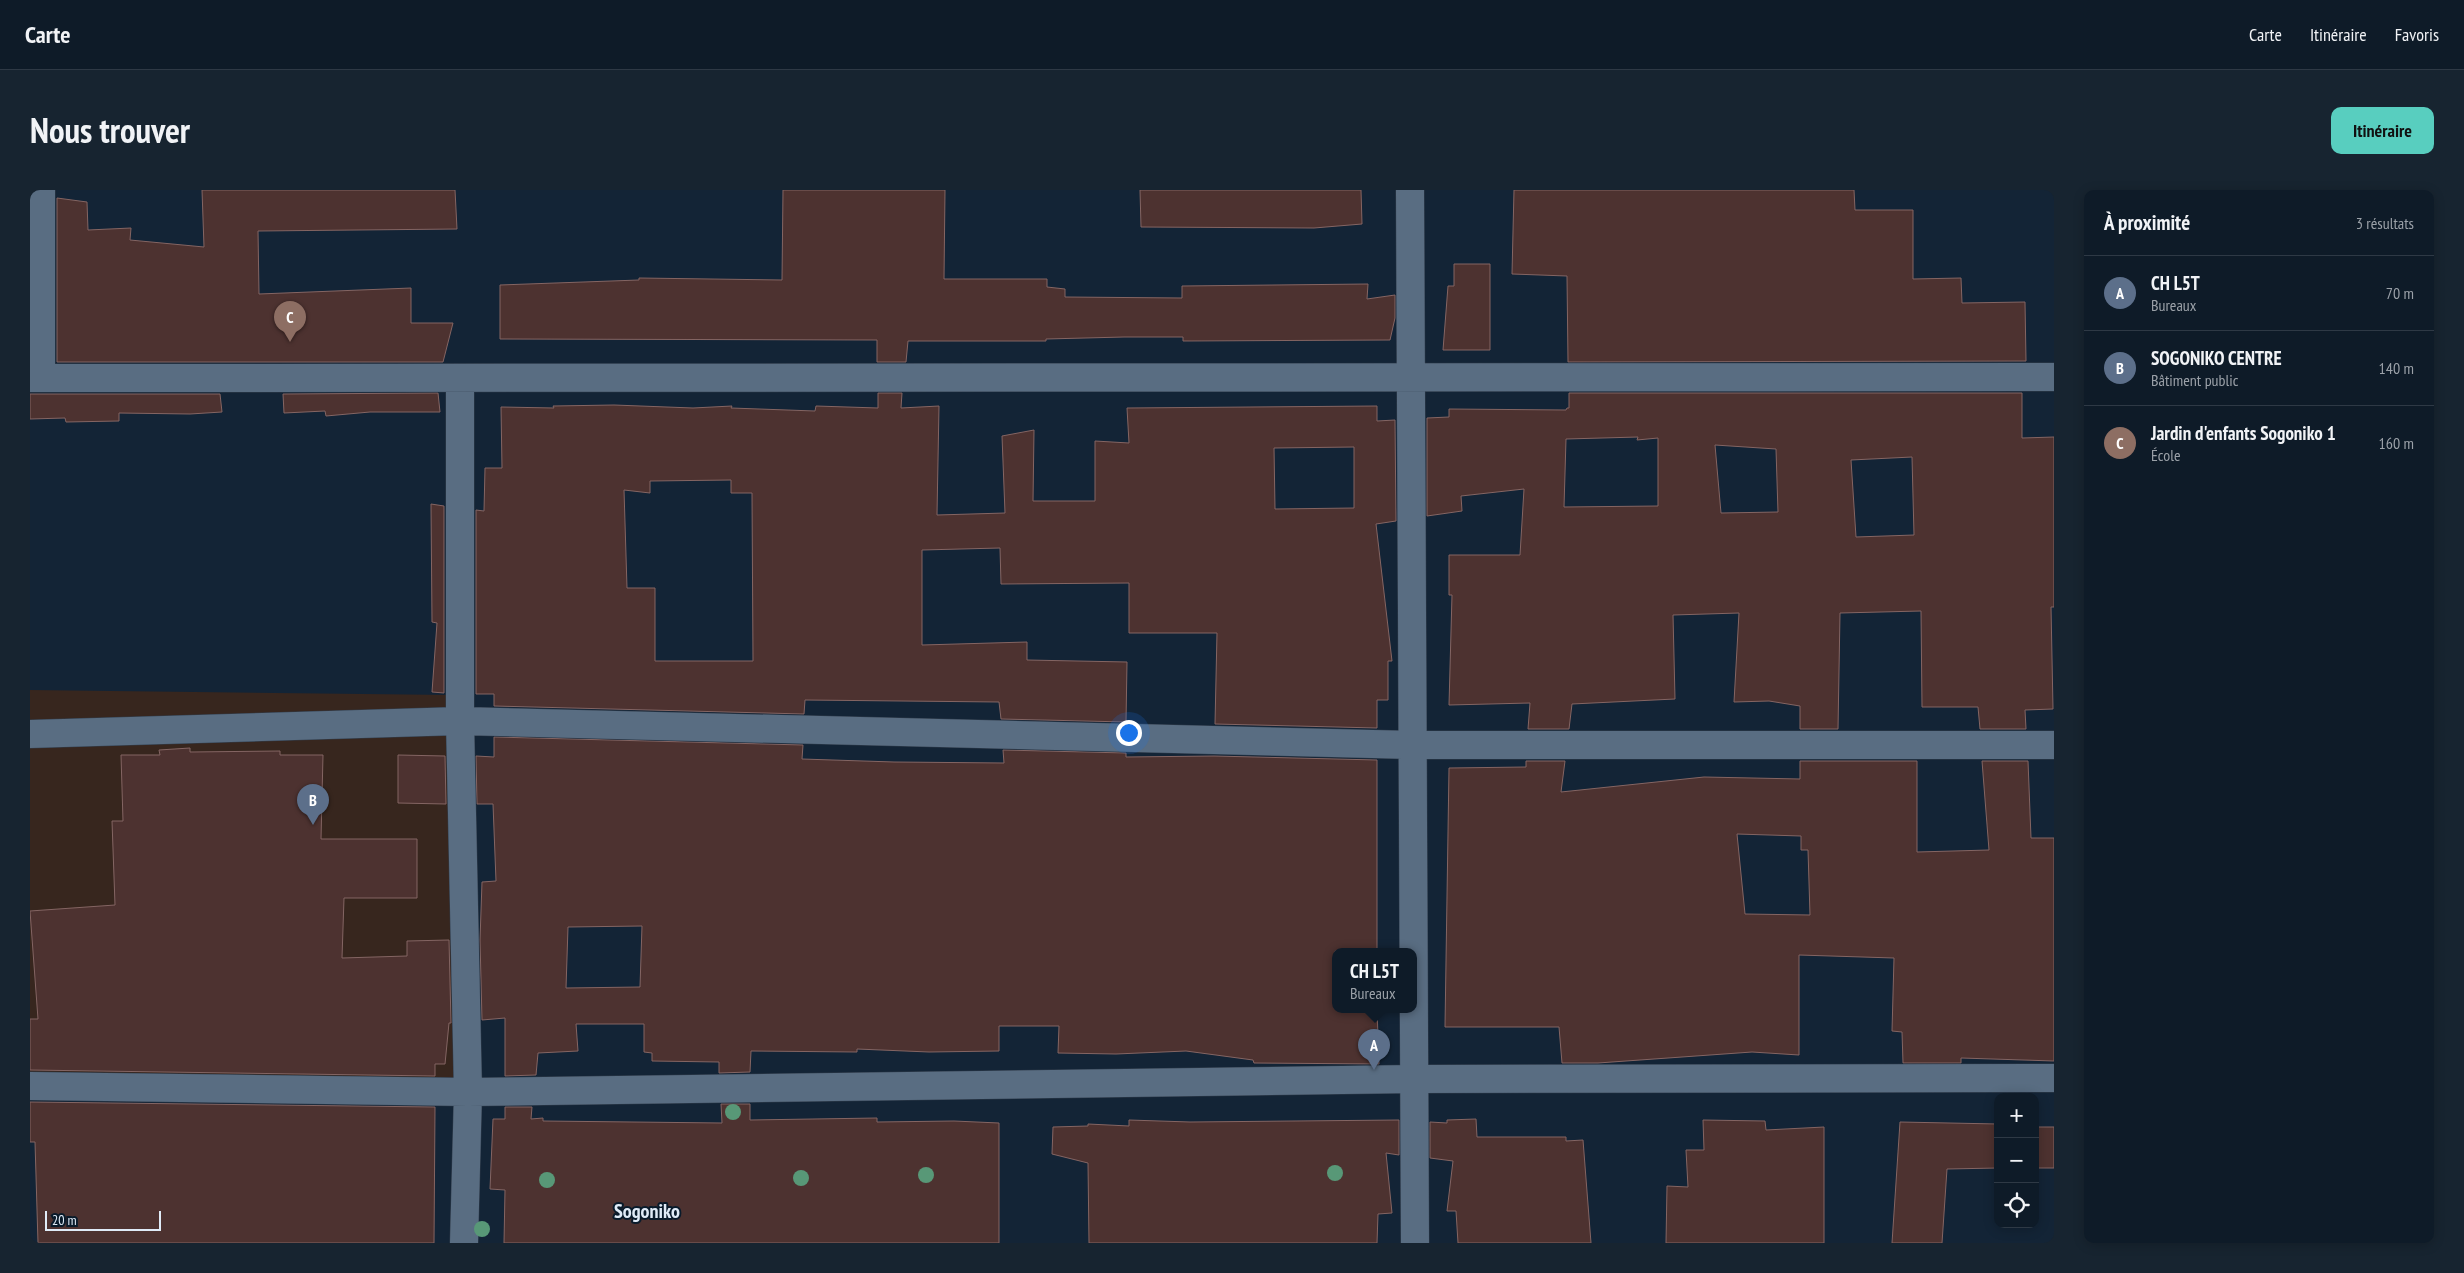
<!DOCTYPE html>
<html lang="fr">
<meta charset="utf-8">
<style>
body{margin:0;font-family:"PT Sans Narrow",sans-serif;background:#172430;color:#f1f3f6}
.controls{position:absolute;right:15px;bottom:15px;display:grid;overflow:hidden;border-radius:10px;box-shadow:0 2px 12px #0003}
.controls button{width:45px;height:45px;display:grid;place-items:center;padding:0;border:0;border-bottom:1px solid #2e3945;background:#0e1b28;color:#f1f3f6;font:25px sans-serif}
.scale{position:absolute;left:15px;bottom:12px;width:116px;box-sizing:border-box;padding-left:5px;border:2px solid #e0ebf7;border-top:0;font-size:14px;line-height:18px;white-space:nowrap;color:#e0ebf7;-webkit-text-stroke:4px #0a1b2b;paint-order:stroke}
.you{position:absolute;left:1098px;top:542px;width:18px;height:18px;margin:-12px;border:4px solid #fff;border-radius:50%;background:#1a73e8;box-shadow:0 0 0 8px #1a73e833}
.badge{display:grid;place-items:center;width:32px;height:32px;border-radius:50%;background:#58cebf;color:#fff;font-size:16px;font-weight:700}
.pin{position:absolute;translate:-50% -41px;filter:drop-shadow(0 1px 2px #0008)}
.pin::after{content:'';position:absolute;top:26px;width:18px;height:15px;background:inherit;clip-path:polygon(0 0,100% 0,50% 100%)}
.popup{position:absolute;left:1302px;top:758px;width:85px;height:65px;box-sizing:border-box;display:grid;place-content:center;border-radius:10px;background:#0e1b28;filter:drop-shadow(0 1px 4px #0005);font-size:16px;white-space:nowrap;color:#9ba1a8}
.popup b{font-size:19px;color:#f1f3f6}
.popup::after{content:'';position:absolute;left:50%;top:100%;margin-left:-10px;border:10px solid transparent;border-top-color:#0e1b28}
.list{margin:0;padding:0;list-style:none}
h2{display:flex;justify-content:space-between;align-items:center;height:65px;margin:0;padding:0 20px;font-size:21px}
h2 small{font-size:16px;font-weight:400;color:#9ba1a8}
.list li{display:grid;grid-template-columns:32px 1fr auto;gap:15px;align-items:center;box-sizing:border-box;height:75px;padding:0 20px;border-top:1px solid #2e3945}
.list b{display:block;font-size:19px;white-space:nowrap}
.list p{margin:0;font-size:16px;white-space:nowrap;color:#9ba1a8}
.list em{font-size:16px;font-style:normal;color:#9ba1a8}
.icon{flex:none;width:28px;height:28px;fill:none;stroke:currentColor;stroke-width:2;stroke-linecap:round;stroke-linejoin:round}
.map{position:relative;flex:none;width:2024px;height:1053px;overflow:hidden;border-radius:10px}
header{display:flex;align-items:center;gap:30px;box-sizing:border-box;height:70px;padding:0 25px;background:#0e1b28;border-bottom:1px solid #2e3945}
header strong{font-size:24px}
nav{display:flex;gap:28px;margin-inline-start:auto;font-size:18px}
.intro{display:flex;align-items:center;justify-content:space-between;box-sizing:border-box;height:120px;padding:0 30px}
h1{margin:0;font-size:35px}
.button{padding:12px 22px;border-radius:10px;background:#58cebf;color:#111;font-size:18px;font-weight:700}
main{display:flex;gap:30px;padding:0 30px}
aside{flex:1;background:#0e1b28;border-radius:10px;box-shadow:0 2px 12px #0003}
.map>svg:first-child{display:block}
</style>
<header>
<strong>Carte</strong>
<nav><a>Carte</a><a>Itinéraire</a><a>Favoris</a></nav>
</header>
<div class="intro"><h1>Nous trouver</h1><a class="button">Itinéraire</a></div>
<main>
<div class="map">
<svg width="2024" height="1053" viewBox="0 0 2024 1053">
<rect width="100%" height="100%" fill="#132436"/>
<!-- commercial -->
<path fill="#37261e" d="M0,500L422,505L426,888L52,889L0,886Z"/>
<!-- building -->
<path fill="#4d3230" stroke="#846563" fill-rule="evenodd" d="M172,0H425L427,39L228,41L229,104L381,98V133H423L413,172H27V8L57,12L58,40L101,38L100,50L174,57Z
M753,0H915L914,89H1017V97L1035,99V107L1152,108V96L1338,94L1337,109L1365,105V128L1360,150L1153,151V147H1094L1016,149V151H878L876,172H847V150L470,149V95L609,90V88L752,90Z
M1110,0H1331L1332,34L1284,38L1111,37Z
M1484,0H1824L1825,20H1883V89L1931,88L1932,113L1995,112L1996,171L1538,172L1537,86L1482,84Z
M1424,74H1460V160H1413L1418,96H1424Z
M408,203L410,222H340L296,226L295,221L254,223L253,204Z
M848,203H872L871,218L909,216L907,325L975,323L972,246L1004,240L1003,311H1065V251L1099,253L1097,218L1347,216V231L1365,230L1366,331L1346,334L1362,471H1358V510H1347V538L1185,534L1187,443H1099V393L971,394L970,358L892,360V455L997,452V470L1097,472L1096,532L971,529L969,512L775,510L774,524L464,516V504H446V320L454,321L455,278H472L471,217L524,218L523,216L584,215L663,218L702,216L701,218L785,221L786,216L848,218ZM1324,257V318L1245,319L1244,258ZM701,290V303H722L723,471H625V398H597L594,300L620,303V291Z
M1539,203H1992V248L2024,247V417H2021L2023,519L1995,520L1996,539H1950L1948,517H1892L1891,421L1810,423L1808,539H1770V516L1739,511L1704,512L1709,423L1643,425L1645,509L1542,514L1539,539H1498L1500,513L1419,515L1422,405H1419V365H1490L1494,299L1431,306L1432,321L1397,326V228L1419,227V219L1536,220L1537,218H1539ZM1608,247L1607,250L1628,248V316L1534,317L1536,249ZM1685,255L1746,259L1748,322L1691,323ZM1882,267L1884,345L1826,347L1821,270Z
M0,204H190L192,222L160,224L89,223V231L36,232L35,228L0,229Z
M401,314L414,316V503L402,502L407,433L402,432Z
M464,547L773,555L772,569L864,572L974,573L973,560L1096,563V567L1184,566L1347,570V761H1305V819H1347L1349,874L1224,873L1223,870L1156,861L1086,864L1028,863L1029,836H969V861L899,862L827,859V862L721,861L720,882L689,883V872L622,871V863L614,862V834H546L548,861L508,863L506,885L475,886V828L452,830L450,750L452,692L466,691L463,614H447L446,566L464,567ZM612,736L610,797L536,798L538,737Z
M160,558V562L250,561V565H293L291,649H387V708H314L312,768L377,766V751L419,750L421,833H419L415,874H405V886L0,880V829H8L0,721L85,715L82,631H93L91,565H130L129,560Z
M368,565L415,566L416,614L368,613Z
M1496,571H1535L1531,602L1674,587L1770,589V571H1887V662L1959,660L1952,571H1998L2001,648H2024V871L1931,868V873H1873L1872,842L1862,841L1864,768L1769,765V865L1722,862L1568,873H1532L1529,837H1415L1419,578L1496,577ZM1707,644L1771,646V660H1778L1780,725L1715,724Z
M0,912L405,917L404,1053H8L5,952H0Z
M691,914H720V930L847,928V932L924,931L969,933V1053H474L475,1000L460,999L463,929H475V917H502L501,929L513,928V931L692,933Z
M1446,929L1447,947H1536V951L1553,950L1561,1053H1428L1426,1021H1417L1423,971L1400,968V932L1417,933V930Z
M1099,930L1160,932L1369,930V965L1356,963L1362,1023L1348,1024L1347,1053H1059L1058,973L1022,964L1023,937L1058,936V934L1099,936Z
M1673,930L1735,931L1736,940L1794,937V1053H1636L1637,996L1658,997L1656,960H1674Z
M1870,932L1968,934V978L1917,979L1912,1053H1862Z
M2005,937H2024V978H2005Z"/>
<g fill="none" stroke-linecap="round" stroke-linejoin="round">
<!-- minor casing -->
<g stroke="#323e4d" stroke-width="29">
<path id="minor" d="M11,0V188
M1380,0L1385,1053
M0,188L2024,187
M430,188V531L438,902L434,1053
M0,544L430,531L1383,555H2024
M0,896L438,902L1384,889L2024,888"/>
</g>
<!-- minor -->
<use href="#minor" stroke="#596d82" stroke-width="28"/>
</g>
<!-- trees -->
<g fill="#589877">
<circle cx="703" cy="922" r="8"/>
<circle cx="1305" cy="983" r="8"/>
<circle cx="896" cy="985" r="8"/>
<circle cx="771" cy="988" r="8"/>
<circle cx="517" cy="990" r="8"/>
<circle cx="452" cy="1039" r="8"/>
</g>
<g text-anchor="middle" stroke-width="4" stroke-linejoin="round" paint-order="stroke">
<!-- district labels -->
<g font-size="20" font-weight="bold" fill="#e0ebf7" stroke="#0a1b2b">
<text x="617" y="1028">Sogoniko</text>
</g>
</g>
</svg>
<div class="controls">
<button>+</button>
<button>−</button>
<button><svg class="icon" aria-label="locate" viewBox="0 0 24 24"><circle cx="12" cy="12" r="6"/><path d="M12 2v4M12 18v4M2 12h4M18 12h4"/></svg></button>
</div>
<div class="scale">20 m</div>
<div class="you"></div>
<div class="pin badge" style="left:1344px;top:880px;background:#5c6f8a">A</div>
<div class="popup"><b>CH L5T</b>Bureaux</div>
<div class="pin badge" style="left:283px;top:635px;background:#5c6f8a">B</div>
<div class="pin badge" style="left:260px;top:152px;background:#8d6e63">C</div>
</div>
<aside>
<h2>À proximité<small>3 résultats</small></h2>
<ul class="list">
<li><span class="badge" style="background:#5c6f8a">A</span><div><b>CH L5T</b><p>Bureaux</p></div><em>70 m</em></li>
<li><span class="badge" style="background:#5c6f8a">B</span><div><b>SOGONIKO CENTRE</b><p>Bâtiment public</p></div><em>140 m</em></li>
<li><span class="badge" style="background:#8d6e63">C</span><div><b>Jardin d'enfants Sogoniko 1</b><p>École</p></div><em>160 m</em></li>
</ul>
</aside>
</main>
